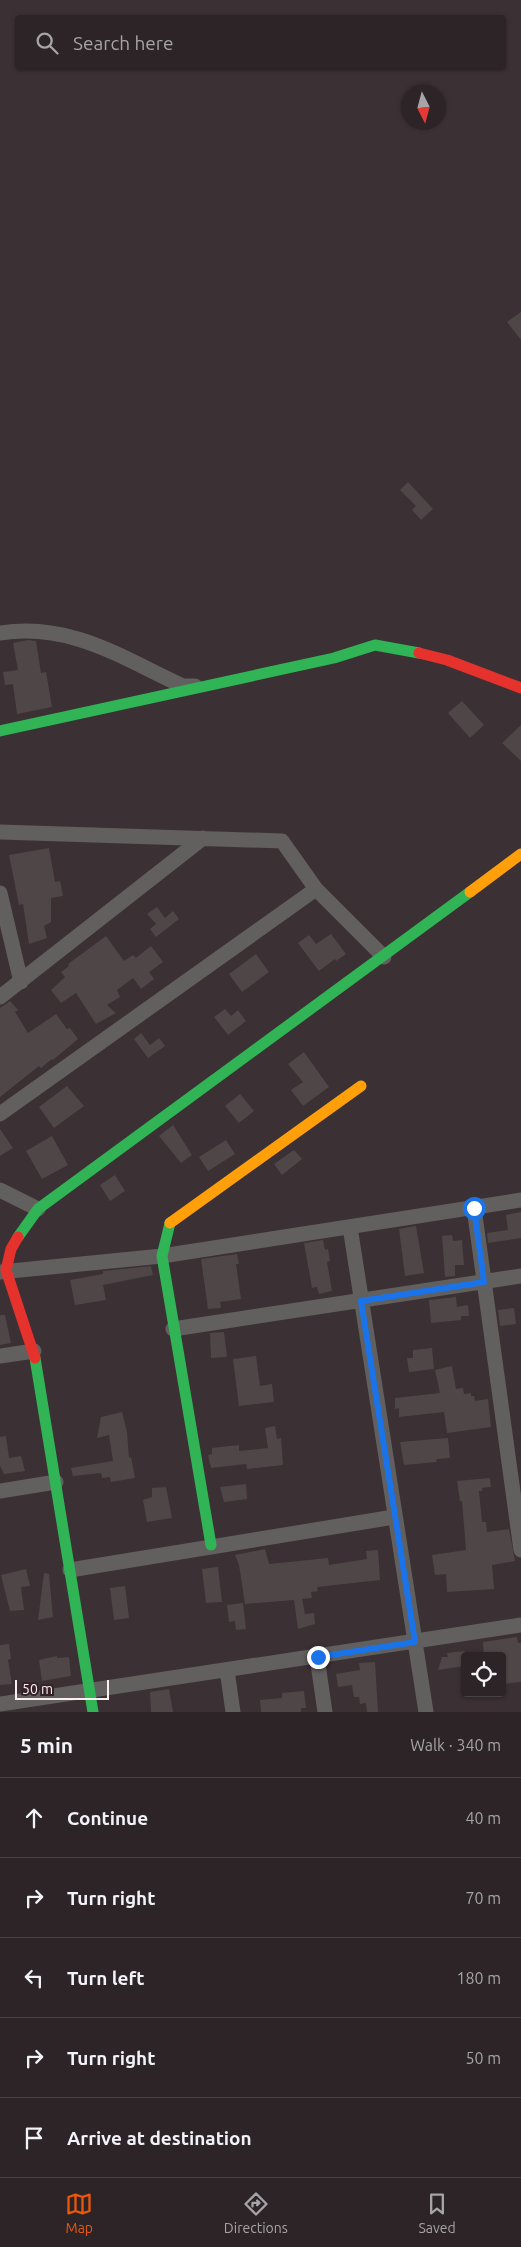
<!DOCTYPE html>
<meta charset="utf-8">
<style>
body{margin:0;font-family:Ubuntu,sans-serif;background:#342c2e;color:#f1f3f6}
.controls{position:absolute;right:15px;bottom:15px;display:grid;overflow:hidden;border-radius:5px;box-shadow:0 1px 4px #0004}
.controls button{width:45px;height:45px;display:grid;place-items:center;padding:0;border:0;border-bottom:1px solid #484143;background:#2c2426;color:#f1f3f6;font:25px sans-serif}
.compass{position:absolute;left:401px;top:85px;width:45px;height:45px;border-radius:50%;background:#2c2426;box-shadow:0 1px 4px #0004;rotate:174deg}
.scale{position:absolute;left:15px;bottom:12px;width:94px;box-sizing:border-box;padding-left:5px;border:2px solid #fbeef1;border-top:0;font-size:14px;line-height:18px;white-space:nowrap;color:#fbeef1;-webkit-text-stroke:4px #352228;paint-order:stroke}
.stop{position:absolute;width:15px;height:15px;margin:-11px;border:4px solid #1a73e8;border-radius:50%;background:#fff}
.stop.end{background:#1a73e8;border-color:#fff;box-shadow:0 1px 5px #0008}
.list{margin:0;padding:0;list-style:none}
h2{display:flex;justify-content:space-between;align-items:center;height:65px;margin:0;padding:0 20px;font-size:21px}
h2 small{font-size:16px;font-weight:400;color:#a6a4a7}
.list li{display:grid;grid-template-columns:32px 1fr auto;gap:15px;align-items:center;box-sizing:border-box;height:80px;padding:0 20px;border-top:1px solid #484143}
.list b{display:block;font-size:19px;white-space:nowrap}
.list em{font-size:16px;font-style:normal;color:#a6a4a7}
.icon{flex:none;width:28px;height:28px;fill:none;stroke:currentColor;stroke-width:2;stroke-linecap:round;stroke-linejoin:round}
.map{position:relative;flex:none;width:521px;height:1712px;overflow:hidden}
.search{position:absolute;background:#2c2426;box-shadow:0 1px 4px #0004;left:15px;right:15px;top:15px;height:55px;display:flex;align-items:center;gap:12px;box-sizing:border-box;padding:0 18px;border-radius:5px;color:#a6a4a7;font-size:19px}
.sheet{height:465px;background:#2c2426}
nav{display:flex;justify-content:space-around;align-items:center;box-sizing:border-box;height:70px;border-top:1px solid #484143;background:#2c2426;font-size:14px;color:#a6a4a7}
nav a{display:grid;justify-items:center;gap:2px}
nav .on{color:#ea580c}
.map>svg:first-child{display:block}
</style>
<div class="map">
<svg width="521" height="1712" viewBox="0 0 521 1712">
<rect width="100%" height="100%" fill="#3b3033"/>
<!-- building -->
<path fill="#4f4648" d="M521,312V340L507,322Z
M408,482L433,509L421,520L412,510L416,506L400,490Z
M28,640L36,641L41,673L46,672L52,707L17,714L13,684L5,685L3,672L18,670L13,643Z
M462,701L484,725L470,738L448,713Z
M521,725V761L502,743Z
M49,848L55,882L60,881L63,896L51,898V922L44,926L47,938L29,944L23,904L19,905L9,855Z
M157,907L165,918L173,911L179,919L156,937L150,929L156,924L147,914Z
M331,934L346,954L336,961L335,959L319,971L298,943L309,935L316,944Z
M106,936L124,961L133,955L136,958L151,946L163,962L149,972L154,979L141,989L133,978L117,990L120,997L107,1005L116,1013L96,1024L76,993L61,1003L51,990L65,977L61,972L69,966L68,964Z
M256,954L269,972L242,992L229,974Z
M10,1001L18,1010L15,1012L28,1033L56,1014L67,1029L70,1028L78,1039L53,1060L52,1059L41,1068L39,1066L0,1097V1008Z
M225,1009L231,1016L238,1010L246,1021L228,1035L214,1017Z
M141,1033L150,1045L159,1038L165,1046L148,1058L134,1039Z
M304,1052L329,1087L303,1106L291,1090L303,1082L288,1064Z
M67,1086L84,1106L54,1128L39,1107Z
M240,1094L254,1111L239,1123L225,1106Z
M173,1125L192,1155L181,1163L159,1136Z
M0,1129L13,1148L0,1156Z
M52,1136L68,1165L42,1179L26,1151Z
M226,1140L235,1154L208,1171L199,1157Z
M294,1150L302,1159L282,1175L274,1164Z
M115,1175L125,1191L110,1201L100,1185Z
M521,1212V1238L488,1243L487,1233L508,1230L506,1215Z
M416,1226L424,1273L405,1276L399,1229Z
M452,1235L453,1241L462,1240L464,1265H455V1276L445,1277L442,1236Z
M323,1240L325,1250L328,1249L330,1261L327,1262L332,1291L319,1294L317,1287L312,1288L304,1243Z
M237,1254L239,1264H236L241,1299L220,1302L221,1308L208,1309L201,1259Z
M151,1266L153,1275L103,1285L106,1300L75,1305L70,1280L103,1274V1271Z
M456,1297L457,1307L468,1305L469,1316H461V1320L431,1323L429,1300Z
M514,1308L516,1324L500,1326L498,1310Z
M0,1315H5L11,1343L0,1345Z
M224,1332L227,1357L211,1358L210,1333Z
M432,1348L434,1369L409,1372L407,1358H413V1350Z
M256,1356L260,1386L272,1384L274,1402L239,1406L233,1359Z
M452,1366L456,1389L463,1388L464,1394L471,1393V1396H474L475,1401L488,1399L491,1427L447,1433L444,1412L399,1417V1408L395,1409V1398L440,1393L435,1370Z
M122,1412L127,1432L129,1458L131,1457L135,1478L111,1482L110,1477L102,1478L101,1473L73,1476L71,1468L113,1461L109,1435L97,1438L101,1417Z
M275,1426L277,1439L281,1438L283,1465L247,1469L246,1464L211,1468L208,1455L212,1454V1448L239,1445V1451L268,1448L265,1428Z
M6,1436L9,1458L21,1456L25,1471L4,1474L0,1466V1437Z
M448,1438L450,1458L437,1459L436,1462L404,1465L400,1442Z
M490,1478L491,1487L482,1488V1491H479L482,1522H486L487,1532L509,1529L515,1561L492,1565L494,1589L447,1592L446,1574L435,1575L432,1555L466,1550L462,1501H460L457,1481Z
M246,1484L247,1499L224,1502L220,1487Z
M166,1487L172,1518L147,1522L143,1500L152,1497V1488Z
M265,1549L269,1564L328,1558L329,1565L367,1559L366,1551L378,1550L380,1580L317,1587L318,1591L311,1592L312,1598L302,1599L305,1614L314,1613L315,1624L298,1629L294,1600L245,1604L239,1565L235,1555Z
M218,1567L222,1602L206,1603L202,1569Z
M26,1569L30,1586L21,1587L24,1610L10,1611L1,1575Z
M44,1573L49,1574L53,1617L38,1620Z
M125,1586L129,1618L114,1620L110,1588Z
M243,1603L246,1629L236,1630L235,1621L229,1622L227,1605Z
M517,1637L518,1643H521V1682L502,1684V1656H484L483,1642Z
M9,1644L11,1659L8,1660L12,1684L0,1685V1645Z
M465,1651V1666L438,1670L442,1657H448L447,1653Z
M57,1656V1658L69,1657L71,1676L42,1681L39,1660Z
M375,1662L378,1712H367L366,1703L360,1704L359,1697H354L352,1685L338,1687L336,1674L360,1670L359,1663Z
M169,1689L173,1712H151L150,1692Z
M304,1691L306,1708H301V1712H261L260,1700L282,1698V1693Z"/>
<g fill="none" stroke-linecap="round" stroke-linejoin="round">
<!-- street -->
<path stroke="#61605e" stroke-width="15" d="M0,633C71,622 122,658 183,686H195
M0,832L282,841L316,889L384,957
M0,893L21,982
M0,997L203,838
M0,1114L316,889
M0,1190L38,1209
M474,1208L521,1550
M350,1227L426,1712
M0,1272L162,1256L521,1200
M173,1329L521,1276
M0,1356L34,1351
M0,1491L56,1482
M70,1570L394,1517
M317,1657L325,1712
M227,1670L233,1712
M0,1704L521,1625"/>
<!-- fast -->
<path stroke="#30b455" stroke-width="11" d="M0,731L334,658L375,645L419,653
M170,1223L162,1256L211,1545
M18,1237L38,1209L470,892
M35,1358L93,1712"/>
<!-- slow -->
<path stroke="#ff9f0a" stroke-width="11" d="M470,892L521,854
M170,1223L361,1086"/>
<!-- jam -->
<path stroke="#e5322d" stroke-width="11" d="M419,653L447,660L521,688
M18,1237L11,1249L6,1270L35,1358"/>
</g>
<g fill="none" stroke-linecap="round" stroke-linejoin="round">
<!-- route -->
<path stroke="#1a73e8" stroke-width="6" d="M318,1657L415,1642L361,1301L484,1282L474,1208"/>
</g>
</svg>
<div class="controls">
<button><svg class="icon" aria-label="locate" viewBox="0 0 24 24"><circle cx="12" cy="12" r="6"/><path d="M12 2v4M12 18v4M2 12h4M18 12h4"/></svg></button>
</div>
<svg class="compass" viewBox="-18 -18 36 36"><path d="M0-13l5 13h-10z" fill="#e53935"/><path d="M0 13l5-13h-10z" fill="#a6a4a7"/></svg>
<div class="scale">50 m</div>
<div class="stop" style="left:474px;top:1208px"></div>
<div class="stop end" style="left:318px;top:1657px"></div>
<div class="search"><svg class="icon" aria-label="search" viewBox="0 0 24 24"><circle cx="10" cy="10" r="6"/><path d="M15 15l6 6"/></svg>Search here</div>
</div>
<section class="sheet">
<h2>5 min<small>Walk · 340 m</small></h2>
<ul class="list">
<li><svg class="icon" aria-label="ahead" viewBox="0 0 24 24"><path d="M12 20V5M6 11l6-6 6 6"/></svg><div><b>Continue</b></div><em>40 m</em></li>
<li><svg class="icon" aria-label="right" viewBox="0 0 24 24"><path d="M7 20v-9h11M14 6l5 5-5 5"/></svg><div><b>Turn right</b></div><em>70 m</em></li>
<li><svg class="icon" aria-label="left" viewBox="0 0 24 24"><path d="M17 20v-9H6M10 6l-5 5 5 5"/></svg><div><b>Turn left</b></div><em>180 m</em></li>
<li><svg class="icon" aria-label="right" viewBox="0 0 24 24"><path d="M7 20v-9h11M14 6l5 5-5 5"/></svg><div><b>Turn right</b></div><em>50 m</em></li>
<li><svg class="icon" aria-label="arrive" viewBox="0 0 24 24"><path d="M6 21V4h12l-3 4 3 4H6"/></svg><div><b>Arrive at destination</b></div></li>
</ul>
</section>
<nav>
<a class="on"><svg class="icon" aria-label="map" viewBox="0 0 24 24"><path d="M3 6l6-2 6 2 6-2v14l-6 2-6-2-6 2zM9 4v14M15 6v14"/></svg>Map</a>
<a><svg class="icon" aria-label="directions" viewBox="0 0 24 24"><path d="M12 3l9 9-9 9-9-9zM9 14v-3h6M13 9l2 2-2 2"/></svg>Directions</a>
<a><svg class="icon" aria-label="saved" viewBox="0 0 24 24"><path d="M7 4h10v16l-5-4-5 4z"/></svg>Saved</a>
</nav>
